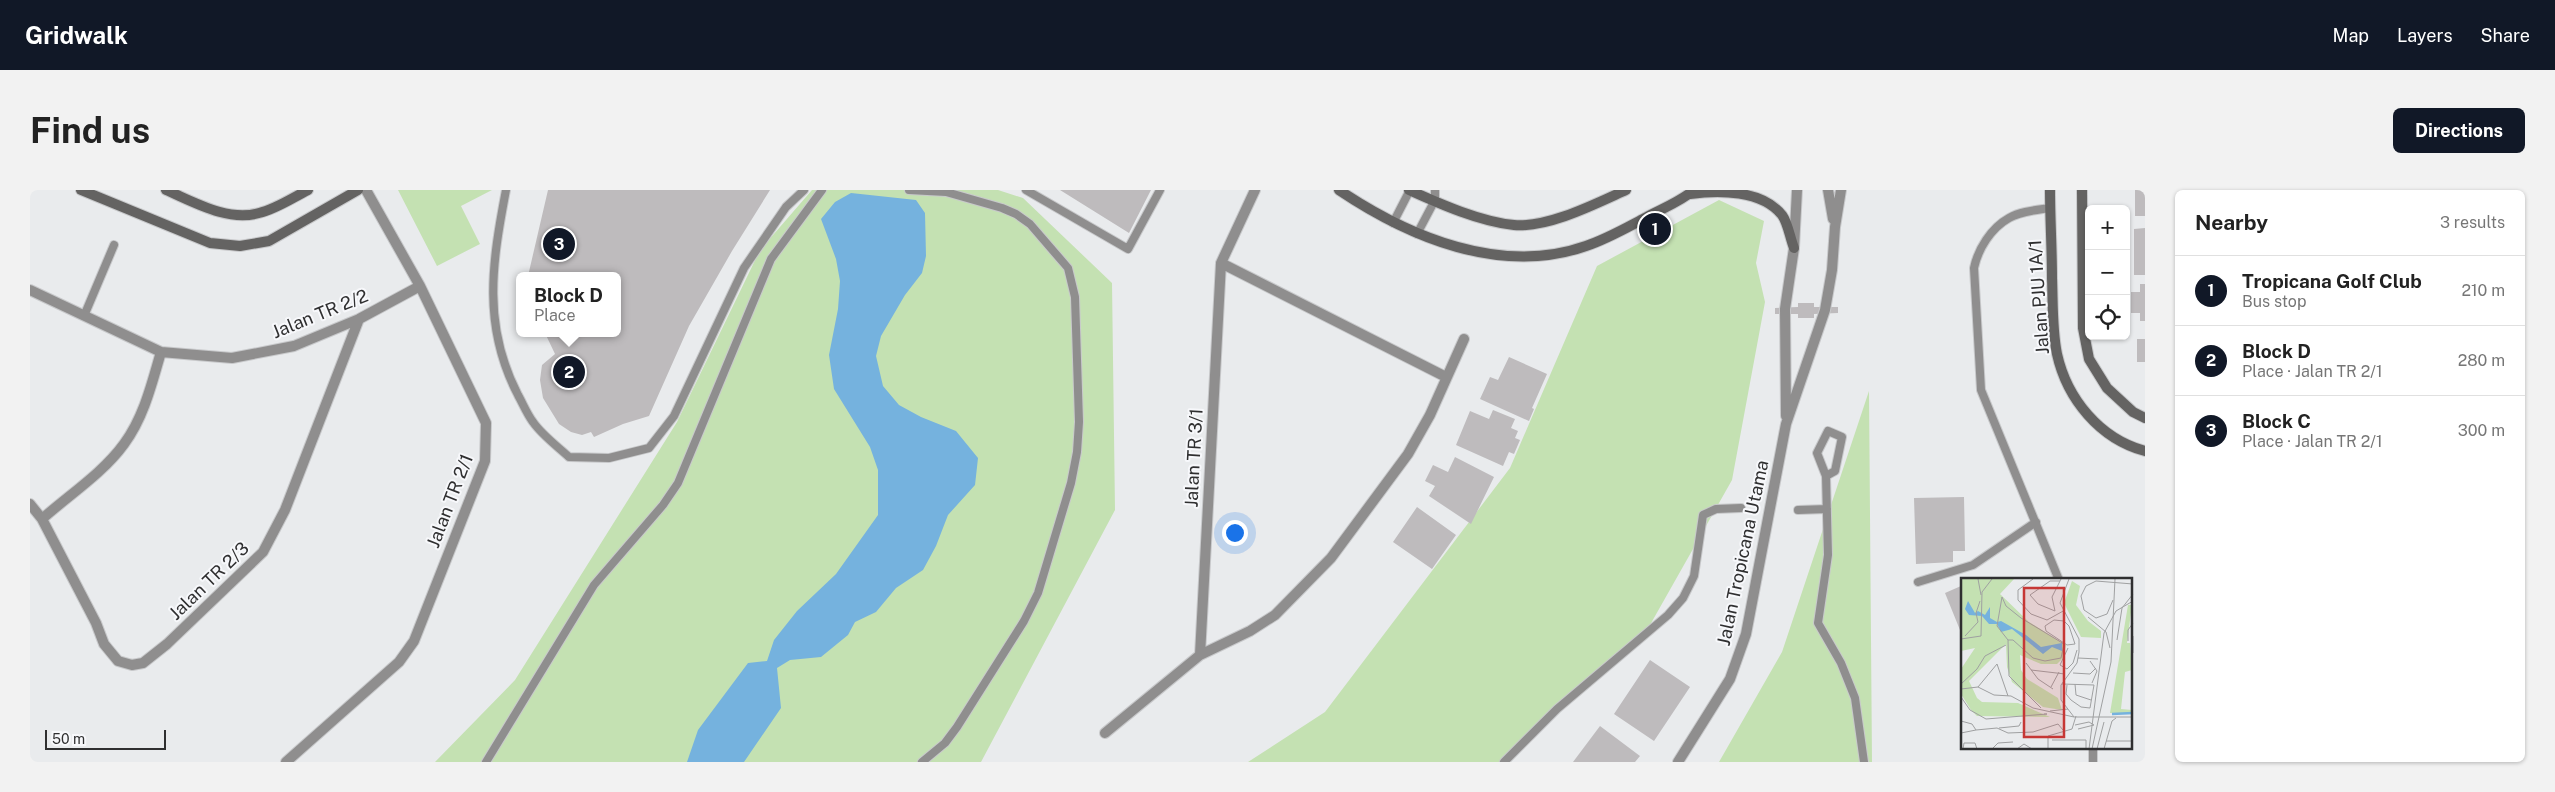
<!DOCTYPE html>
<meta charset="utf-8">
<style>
body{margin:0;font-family:"Public Sans",sans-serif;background:#f2f2f2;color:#222}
.controls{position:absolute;right:15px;top:15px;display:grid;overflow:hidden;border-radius:8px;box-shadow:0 1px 4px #0004}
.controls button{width:45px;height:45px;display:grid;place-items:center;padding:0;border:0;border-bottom:1px solid #e0e0e0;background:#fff;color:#222;font:25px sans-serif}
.scale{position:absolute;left:15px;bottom:12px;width:121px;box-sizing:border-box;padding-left:5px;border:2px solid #2f2f30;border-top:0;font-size:14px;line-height:18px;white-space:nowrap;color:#2f2f30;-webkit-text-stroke:4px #f7f8fb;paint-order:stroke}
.you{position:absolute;left:1204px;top:342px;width:18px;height:18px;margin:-12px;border:4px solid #fff;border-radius:50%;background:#1a73e8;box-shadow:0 0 0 8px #1a73e833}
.badge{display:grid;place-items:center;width:32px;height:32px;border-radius:50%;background:#111827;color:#fff;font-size:16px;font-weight:700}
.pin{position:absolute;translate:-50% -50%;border:2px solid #fff;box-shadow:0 1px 5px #0006}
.popup{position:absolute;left:486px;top:82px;width:105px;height:65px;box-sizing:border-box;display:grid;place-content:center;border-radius:8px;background:#fff;filter:drop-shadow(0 1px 4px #0005);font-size:16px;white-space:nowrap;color:#767676}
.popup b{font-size:19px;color:#222}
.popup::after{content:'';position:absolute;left:50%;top:100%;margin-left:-10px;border:10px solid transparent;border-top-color:#fff}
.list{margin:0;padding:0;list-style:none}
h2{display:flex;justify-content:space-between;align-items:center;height:65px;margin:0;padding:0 20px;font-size:21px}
h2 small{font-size:16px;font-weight:400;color:#767676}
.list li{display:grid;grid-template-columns:32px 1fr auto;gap:15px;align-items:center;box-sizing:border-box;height:70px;padding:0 20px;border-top:1px solid #e0e0e0}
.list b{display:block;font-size:19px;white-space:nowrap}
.list p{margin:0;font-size:16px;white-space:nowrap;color:#767676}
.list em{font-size:16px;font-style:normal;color:#767676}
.icon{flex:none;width:28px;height:28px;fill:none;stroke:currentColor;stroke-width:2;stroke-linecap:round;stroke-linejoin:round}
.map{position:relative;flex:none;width:2115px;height:572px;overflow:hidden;border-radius:8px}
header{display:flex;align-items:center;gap:30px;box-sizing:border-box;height:70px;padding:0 25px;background:#111827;color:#fff}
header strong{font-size:24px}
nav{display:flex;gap:28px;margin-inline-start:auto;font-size:18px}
.intro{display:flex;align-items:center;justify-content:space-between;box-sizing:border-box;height:120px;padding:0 30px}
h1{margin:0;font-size:35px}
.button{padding:12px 22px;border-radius:8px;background:#111827;color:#fff;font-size:18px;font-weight:700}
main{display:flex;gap:30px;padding:0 30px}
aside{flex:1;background:#fff;border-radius:8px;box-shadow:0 1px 4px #0004}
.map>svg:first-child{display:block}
</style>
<header>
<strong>Gridwalk</strong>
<nav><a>Map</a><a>Layers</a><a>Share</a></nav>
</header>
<div class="intro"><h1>Find us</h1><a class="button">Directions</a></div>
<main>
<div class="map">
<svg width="2115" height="572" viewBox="0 0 2115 572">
<rect width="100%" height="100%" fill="#e9ebed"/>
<!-- green -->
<path fill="#c4e1b2" d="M368,0H462L431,16L450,54L407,76Z
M782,0H968L993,8L1082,93L1085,320L951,572H405L485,490L647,232L730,60Z
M1689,10L1734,31L1726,73L1735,112L1702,290L1620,435L1469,572H1218L1295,522L1480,278L1567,76Z
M1839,201L1842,572H1689L1752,462Z"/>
<!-- water -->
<path fill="#75b2de" d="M821,3L886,10L895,23L896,66L892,83L875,105L851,146L846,166L853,196L869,215L891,227L926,241L948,268L945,295L918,325L906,356L893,380L866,398L846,422L825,432L818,445L791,467L760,470L747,478L751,518L714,572H657L668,540L718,473L737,471L744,450L767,421L806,384L848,325V280L840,257L804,199L799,165L808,119L810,91L806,69L791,29L805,12Z"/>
<!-- building -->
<path fill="#bebbbd" d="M518,0H740L702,61L659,136L619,226L593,234L564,247L561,242L552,245L541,242L529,234L513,208L510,190L512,175L525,164L515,143H588V86H498Z
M1030,0H1121L1099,43Z
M2105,0H2115V26H2105Z
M2115,38V85H2104V39Z
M2110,94H2115V131H2110V123H2101V102H2110Z
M1768,113H1784V117H1808V123L1784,124V128H1768V124H1745V118L1768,117Z
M2107,149H2115V172H2107Z
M1479,167L1517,184L1502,218L1504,219L1499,231L1450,209L1460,187L1468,190Z
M1463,220L1485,229L1481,238L1488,241L1485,248L1490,250L1484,264L1479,262L1473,276L1426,255L1440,221L1459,229Z
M1425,267L1464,287L1441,334L1399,306L1405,296L1395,291L1403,275L1418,282Z
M1934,307L1935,361H1923V372L1886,374L1884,308Z
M1387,317L1426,345L1402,379L1363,352Z
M1931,396L1932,401V445L1915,403Z
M1620,470L1660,497L1624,551L1584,524Z
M1570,536L1610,566L1605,572H1543Z"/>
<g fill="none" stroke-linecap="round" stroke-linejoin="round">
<!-- service casing -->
<g stroke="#c8c9cb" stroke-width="10">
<path id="service" d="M476,0C462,73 452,136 488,205C493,214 497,224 503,232C512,245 527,256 539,267L579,268L619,258L644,226L714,78L756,17L774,0
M879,0L916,2L972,18L986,24L1000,34L1038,78L1045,107L1049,232L1047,262L1041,293L1008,403L994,431L927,537L915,553L892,572
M996,0L1098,59L1130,0
M2020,18C2007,20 1991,21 1979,28C1961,38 1948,59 1944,78L1951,200L2029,390
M1363,33L1380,0
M1387,44L1405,10V0
M54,126L84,55
M1796,286L1805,281L1812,247L1798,241L1787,263L1796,286L1798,365L1788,433L1811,473L1825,508L1834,572
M1768,320L1797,319
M1888,392L1943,375L2006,332
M2063,558V572
M456,572L564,395L633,315L648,293L741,69L792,0
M1474,572L1527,519L1638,425L1653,408L1664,386L1673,325L1686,319L1711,318"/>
</g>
<!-- minor casing -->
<g stroke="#c8c9cb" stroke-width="12">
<path id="minor" d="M1798,0L1803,29
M1191,73L1416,187
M0,100L131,162L202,168L264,156L329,129L390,96
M1756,226L1755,119L1764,58L1767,0
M0,314L12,329L66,433L74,454L88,471L102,475L113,473L137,454L233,362L255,320L329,129
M12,329C39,305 73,283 94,254C114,227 122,193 131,162
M1170,465L1191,73L1225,0
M1075,543L1170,465L1220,441L1245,425L1301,368L1378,264L1400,225L1434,149
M256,572L369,472L384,451L455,271L456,233L390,96L336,0
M1648,572L1700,489L1716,444L1756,234L1795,120L1802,80L1805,37L1811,0"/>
</g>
<!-- secondary casing -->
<g stroke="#c8c9cb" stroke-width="12">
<path id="secondary" d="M51,0L180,53L210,56L239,51L328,0
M136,0C164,12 198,32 229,23C246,19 262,8 278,0
M1309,0C1379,47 1471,86 1556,56C1577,49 1596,38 1615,28C1631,19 1650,12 1664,0
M1379,0C1410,14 1451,32 1484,35C1518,38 1565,14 1596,0
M2020,0C2020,29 2022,59 2022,88C2023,113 2022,140 2027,164C2037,209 2070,249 2115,261
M2052,0L2053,138L2059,169L2077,198L2103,222L2115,228
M1660,4C1689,0 1732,0 1752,25C1758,33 1760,48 1764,58"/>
</g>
<!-- service -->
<use href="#service" stroke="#8f8e8e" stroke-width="8"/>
<!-- minor -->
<use href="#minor" stroke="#8f8e8e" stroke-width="10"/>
<!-- secondary -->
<use href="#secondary" stroke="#646362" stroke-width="10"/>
</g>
<g text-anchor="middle" stroke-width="4" stroke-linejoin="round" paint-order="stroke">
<!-- street labels -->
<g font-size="18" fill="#2f2f30" stroke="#f7f8fb">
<text transform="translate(2009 107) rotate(-94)" y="6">Jalan PJU 1A/1</text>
<text transform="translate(290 124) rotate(-22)" y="6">Jalan TR 2/2</text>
<text transform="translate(1164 268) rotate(-87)" y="6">Jalan TR 3/1</text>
<text transform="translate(420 311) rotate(-69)" y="6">Jalan TR 2/1</text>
<text transform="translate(1713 363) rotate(-78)" y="6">Jalan Tropicana Utama</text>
<text transform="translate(179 391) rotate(-44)" y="6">Jalan TR 2/3</text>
</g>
</g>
<!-- overview -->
<g transform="translate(1931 388)">
<rect width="171" height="171" fill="#e9ebed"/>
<path d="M0,1H53L39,16L68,44L105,67L102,80L96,86H80L59,77L60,92L66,101L97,120L101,132L82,129L51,104L46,89L45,66L8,103L16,120L21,124L57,125L89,139L16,138L10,132L0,116V91L14,70L0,73ZM111,3L119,8L115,27L127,43L140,53V60L120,59L103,25ZM167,27H171L166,65H169L171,92L164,94L160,131L171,132V135H149Z" fill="#c4e1b2"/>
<path d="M7,23L14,35L17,33L24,37L29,29V40L36,44L40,43L65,57L80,69L101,65V73L91,69L82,76L51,51L40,54L36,46H28L21,38L8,37L4,31Z" fill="#75b2de"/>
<path fill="none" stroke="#75b2de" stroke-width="2.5" d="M151,136L172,135"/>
<path fill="none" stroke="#9fa0a1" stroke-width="1" d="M17,1L20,17M72,1L57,12V22L70,36L86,42L104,32M108,1L99,25L118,61V74L116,85L100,107V122L113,139H172M152,22L146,36L135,40L123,32L120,18L125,8L135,3L172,6M94,33L77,26L69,17L89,3H99M94,33L91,19L100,1M127,39L145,54L149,70M93,42L103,43L108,48L114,66L106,67L85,53L84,48ZM4,58L17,44L15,35L19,23M172,58V75M0,61L20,58L21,14L31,1M47,62L36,48L41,19L45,28L60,40L103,66L100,80L84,83L72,80L52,62H47L48,98L80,130M156,62L161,30L172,16M167,63V52L172,45M107,70L99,87L106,91L112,85L116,72M117,80L137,81M129,83L136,93L131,105M65,85L77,101L92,111M70,92L104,96M112,95L129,96L135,90M0,106L16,91L24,78L45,67M101,106L133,107L129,130L120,129L110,122L105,116L106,107M114,106L115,117L130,122M17,109L36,86L47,118M90,109L98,94M0,111L17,109L33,117L50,118L72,130L113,139M0,119L9,132L25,141L86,136H83M89,133L107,131M0,143L11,146L15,152L36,150L47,155L72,154L97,146L102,152M114,147L128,144L133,147M38,150L58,148L60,144M117,151L133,147M0,155L15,152M91,162H125V171M145,163H172M2,171L3,165H14L16,171M31,171L37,165L52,164M56,171L63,166L71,171M87,171V158L111,151L115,138M128,171L143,55L155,33L172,23M131,171L150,84L154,1M136,171L143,144M143,171L151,143L155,140"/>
<path fill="#c63735" fill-opacity="0.15" stroke="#c63735" stroke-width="2.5" d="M63,10H103V159H63Z"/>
<rect width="171" height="171" fill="none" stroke="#2f2f30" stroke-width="2.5"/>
</g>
</svg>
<div class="controls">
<button>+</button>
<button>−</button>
<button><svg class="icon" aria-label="locate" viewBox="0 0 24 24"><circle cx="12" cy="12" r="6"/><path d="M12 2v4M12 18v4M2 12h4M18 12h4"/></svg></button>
</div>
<div class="scale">50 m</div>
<div class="you"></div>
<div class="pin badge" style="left:1625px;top:39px">1</div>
<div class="pin badge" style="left:539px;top:182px">2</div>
<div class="popup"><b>Block D</b>Place</div>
<div class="pin badge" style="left:529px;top:54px">3</div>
</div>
<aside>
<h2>Nearby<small>3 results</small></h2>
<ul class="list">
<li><span class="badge">1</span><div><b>Tropicana Golf Club</b><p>Bus stop</p></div><em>210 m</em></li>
<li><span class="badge">2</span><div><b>Block D</b><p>Place · Jalan TR 2/1</p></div><em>280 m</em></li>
<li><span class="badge">3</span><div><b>Block C</b><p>Place · Jalan TR 2/1</p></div><em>300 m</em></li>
</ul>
</aside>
</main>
